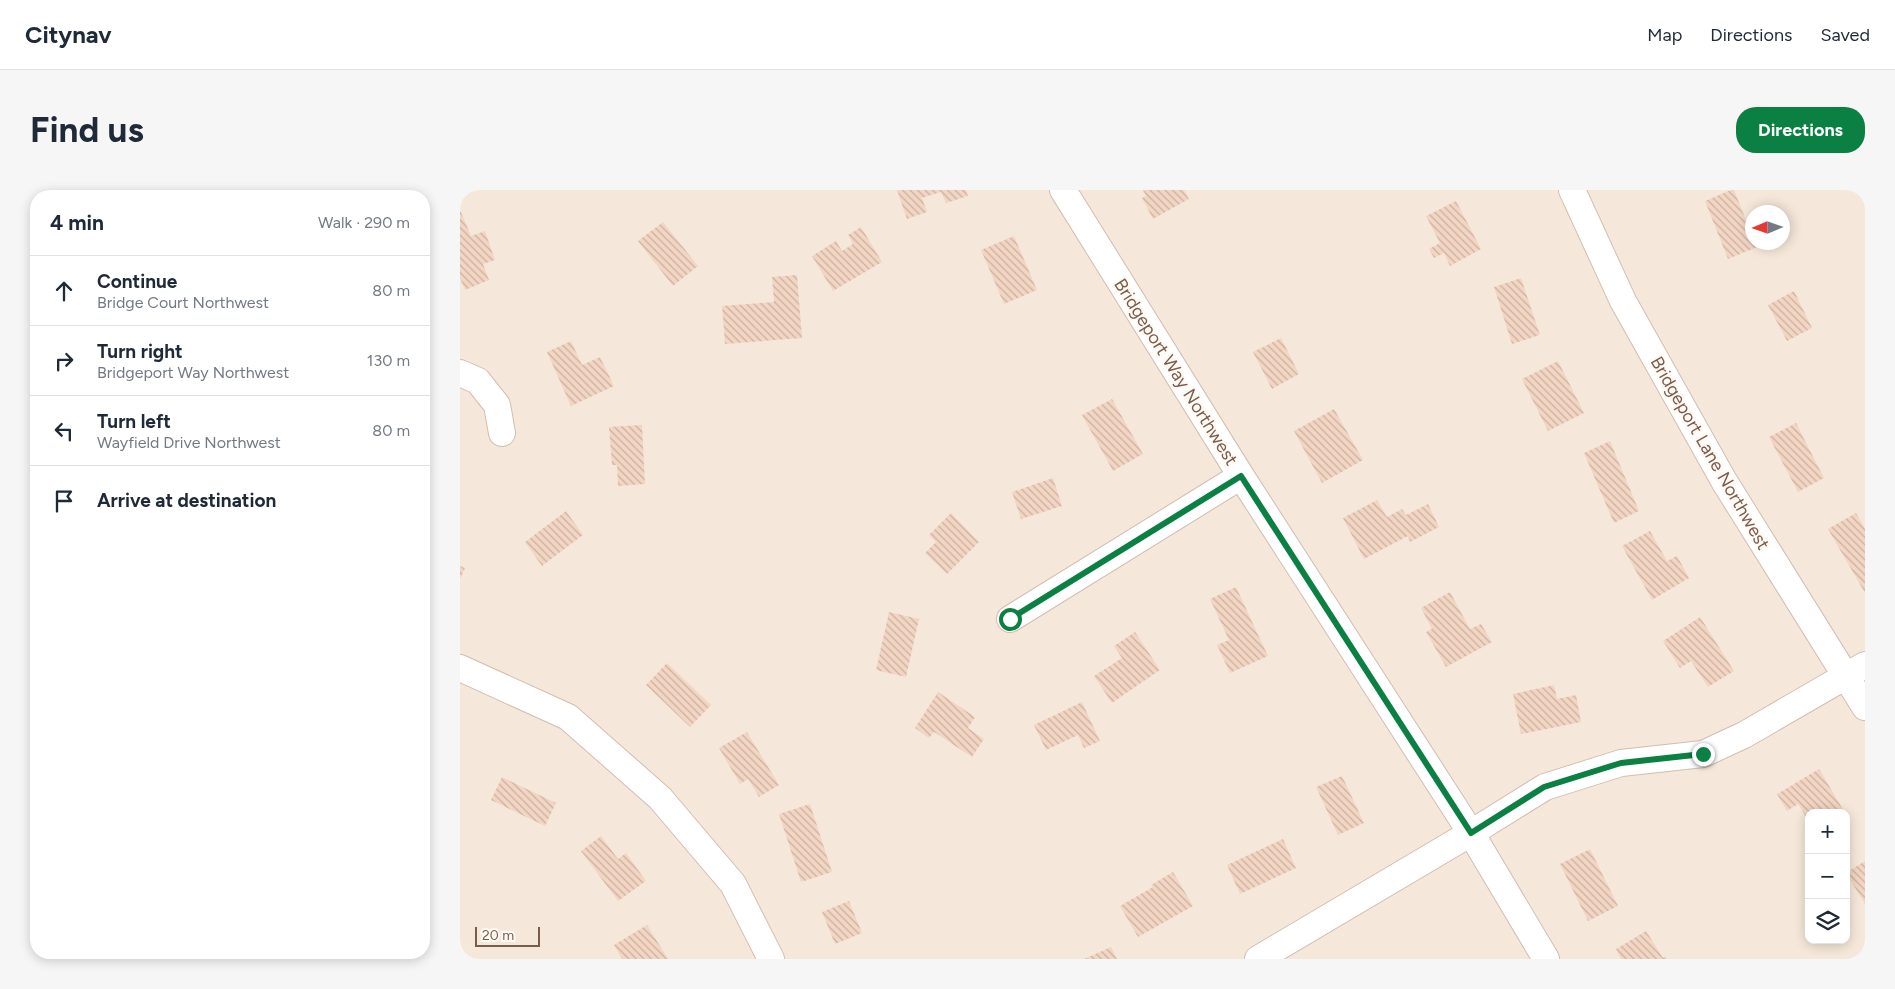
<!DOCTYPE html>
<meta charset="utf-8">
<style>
body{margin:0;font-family:Figtree,sans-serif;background:#f6f6f7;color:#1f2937}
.controls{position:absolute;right:15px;bottom:15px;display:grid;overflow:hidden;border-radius:10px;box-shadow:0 2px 12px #0003}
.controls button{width:45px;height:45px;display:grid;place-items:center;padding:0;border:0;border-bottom:1px solid #e0e1e3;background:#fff;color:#1f2937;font:25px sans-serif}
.compass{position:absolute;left:1285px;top:15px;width:45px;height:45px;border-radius:50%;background:#fff;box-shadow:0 2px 12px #0003;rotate:268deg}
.scale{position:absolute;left:15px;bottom:12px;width:65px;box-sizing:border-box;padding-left:5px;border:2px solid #7a5c4d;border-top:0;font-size:14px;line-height:18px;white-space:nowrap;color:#7a5c4d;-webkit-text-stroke:4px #fffaf3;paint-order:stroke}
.stop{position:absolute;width:15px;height:15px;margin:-11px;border:4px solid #0b8043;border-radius:50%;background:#fff}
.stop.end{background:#0b8043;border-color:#fff;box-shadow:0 1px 5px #0008}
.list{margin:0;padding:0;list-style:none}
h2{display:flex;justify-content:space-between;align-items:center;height:65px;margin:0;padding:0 20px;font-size:21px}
h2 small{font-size:16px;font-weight:400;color:#747a83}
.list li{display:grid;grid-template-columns:32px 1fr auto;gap:15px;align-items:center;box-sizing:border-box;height:70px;padding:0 20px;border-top:1px solid #e0e1e3}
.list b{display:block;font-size:19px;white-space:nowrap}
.list p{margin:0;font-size:16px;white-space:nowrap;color:#747a83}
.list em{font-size:16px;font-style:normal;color:#747a83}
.icon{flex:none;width:28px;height:28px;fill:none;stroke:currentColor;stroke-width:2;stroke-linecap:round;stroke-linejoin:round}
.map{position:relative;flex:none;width:1405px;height:769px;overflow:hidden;border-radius:20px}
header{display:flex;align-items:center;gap:30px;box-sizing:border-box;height:70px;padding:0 25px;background:#fff;border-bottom:1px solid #e0e1e3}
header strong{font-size:24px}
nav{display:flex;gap:28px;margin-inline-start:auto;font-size:18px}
.intro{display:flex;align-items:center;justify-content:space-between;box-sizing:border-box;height:120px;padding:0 30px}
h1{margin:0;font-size:35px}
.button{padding:12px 22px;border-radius:20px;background:#0b8043;color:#fff;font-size:18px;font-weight:700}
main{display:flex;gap:30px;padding:0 30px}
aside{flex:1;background:#fff;border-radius:20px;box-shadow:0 2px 12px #0003}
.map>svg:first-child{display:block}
</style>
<header>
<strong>Citynav</strong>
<nav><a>Map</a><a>Directions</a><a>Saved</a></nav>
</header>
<div class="intro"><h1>Find us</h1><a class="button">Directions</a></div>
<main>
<aside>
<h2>4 min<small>Walk · 290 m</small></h2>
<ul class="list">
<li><svg class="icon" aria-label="ahead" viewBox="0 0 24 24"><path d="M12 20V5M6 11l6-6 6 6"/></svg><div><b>Continue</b><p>Bridge Court Northwest</p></div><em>80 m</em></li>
<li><svg class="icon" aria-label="right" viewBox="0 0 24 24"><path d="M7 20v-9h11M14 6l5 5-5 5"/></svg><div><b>Turn right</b><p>Bridgeport Way Northwest</p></div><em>130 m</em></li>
<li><svg class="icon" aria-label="left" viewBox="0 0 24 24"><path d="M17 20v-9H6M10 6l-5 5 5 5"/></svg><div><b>Turn left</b><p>Wayfield Drive Northwest</p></div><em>80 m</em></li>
<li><svg class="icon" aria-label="arrive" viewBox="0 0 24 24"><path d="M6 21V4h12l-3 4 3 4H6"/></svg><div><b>Arrive at destination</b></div></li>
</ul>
</aside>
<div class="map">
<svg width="1405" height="769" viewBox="0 0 1405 769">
<defs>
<pattern id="building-back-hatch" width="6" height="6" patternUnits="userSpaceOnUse" patternTransform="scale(1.25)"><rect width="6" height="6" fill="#f3d5c3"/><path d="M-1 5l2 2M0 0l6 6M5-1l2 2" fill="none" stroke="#cab0a1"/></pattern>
</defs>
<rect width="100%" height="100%" fill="#fdf6ec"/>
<!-- residential -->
<path fill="#f5e8da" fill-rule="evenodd" d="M0,0H1405V769H0ZM1292,22H1322V52H1292ZM1349,623H1386V750H1349Z"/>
<!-- building -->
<path fill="url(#building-back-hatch)" d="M437,0H506L508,6L486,13L481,2L462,8L467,22L447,29Z
M683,0H724L729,9L693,29L682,8L686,6Z
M1271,0H1274L1292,45V52H1295L1297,57L1268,69L1245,11Z
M996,11L1021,59L990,76L984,63L974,68L969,59L980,53L966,26Z
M0,22H1L11,46L25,41L35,70L23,74L29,90L5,100L0,88Z
M203,32L238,76L213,96L178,51Z
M401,37L422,72L373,101L352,66L376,51L382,61L393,54L388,45Z
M554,46L577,100L544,114L521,60Z
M337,85L342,148L265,154L262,116L314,112L312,87Z
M1061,88L1080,145L1052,154L1034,97Z
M1334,101L1352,138L1327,151L1308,115Z
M821,148L839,184L812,199L793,162Z
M111,151L122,175L140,167L154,196L111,216L87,162Z
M1098,171L1124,223L1088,241L1062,189Z
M652,209L683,264L653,281L622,225Z
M874,219L903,270L862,293L834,241Z
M1336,233L1364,288L1338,302L1309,247Z
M182,235L185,294L158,296L157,275H152L149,237Z
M1150,251L1179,321L1154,333L1124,263Z
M593,288L602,316L561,329L552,302Z
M917,310L927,327L942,319L946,325L968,314L979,337L950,352L948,346L904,369L883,328Z
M106,321L123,345L82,376L65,352Z
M491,323L519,352L487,384L465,363L476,352L469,345Z
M1396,323L1405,339V403L1368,339Z
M1190,341L1207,371L1217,366L1229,388L1192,410L1162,356Z
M0,376L5,378L0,389Z
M776,397L808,466L770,483L757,455L769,450L750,409Z
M990,402L1010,439L1021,434L1032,452L986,477L966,442L972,439L961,418Z
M429,422L459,429L446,487L416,480Z
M1240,427L1274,481L1248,497L1231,471L1220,478L1203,451Z
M675,442L700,480L652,513L634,486L662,468L654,456Z
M207,473L251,515L230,537L186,495Z
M1094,495L1097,509L1116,505L1121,532L1061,544L1053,504Z
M478,502L515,527L508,538L524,549L512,567L474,542L469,548L455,538Z
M622,512L640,551L624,558L618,545L586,560L574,535Z
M287,542L319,595L299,607L288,589L280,594L259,558Z
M1359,579L1385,623H1349V632L1338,614L1327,621L1317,604Z
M882,586L904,633L878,645L856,597Z
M42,587L96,613L85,636L31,610Z
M350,614L372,682L341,692L319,624Z
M141,646L158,669L166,663L186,691L158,711L121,661Z
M823,649L836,678L780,704L767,675Z
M1130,659L1158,716L1128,731L1100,674Z
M1405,671V714L1386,683Z
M713,682L733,716L678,747L660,716L693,697L691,695Z
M389,711L402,743L375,754L362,722Z
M187,735L208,769H162L154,755Z
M1186,741L1203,768L1205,766L1207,769H1161L1156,759Z
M651,757L657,769H624Z"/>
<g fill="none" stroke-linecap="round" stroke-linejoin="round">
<!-- minor casing -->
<g stroke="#d1beb0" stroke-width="28">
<path id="minor" d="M603,0L781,286L1011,643L1086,769
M1112,0L1163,111L1264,291L1405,517
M0,183L18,191L37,215L42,243
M550,429L781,286
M0,478L108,527L200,608L273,694L311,769
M798,769L1011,643L1085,597L1161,573L1243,564L1284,545L1405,475"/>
</g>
<!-- minor -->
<use href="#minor" stroke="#fff" stroke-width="26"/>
</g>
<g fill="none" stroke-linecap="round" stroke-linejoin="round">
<!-- route -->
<path stroke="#0b8043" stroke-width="6" d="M550,429L781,286L1011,643L1084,597L1161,573L1243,564"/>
</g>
<g text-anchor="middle" stroke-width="5" stroke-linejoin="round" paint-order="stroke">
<!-- street labels -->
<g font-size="18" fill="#7a5c4d" stroke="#fffaf3">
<text transform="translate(716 182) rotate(58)" y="6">Bridgeport Way Northwest</text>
<text transform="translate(1250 263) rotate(60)" y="6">Bridgeport Lane Northwest</text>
</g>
</g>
</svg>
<div class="controls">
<button>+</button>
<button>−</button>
<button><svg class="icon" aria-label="layers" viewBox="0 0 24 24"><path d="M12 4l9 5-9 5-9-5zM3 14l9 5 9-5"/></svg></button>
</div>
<svg class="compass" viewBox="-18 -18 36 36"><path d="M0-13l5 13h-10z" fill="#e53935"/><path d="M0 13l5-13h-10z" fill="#747a83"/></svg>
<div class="scale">20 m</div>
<div class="stop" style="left:550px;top:429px"></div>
<div class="stop end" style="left:1243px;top:564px"></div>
</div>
</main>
